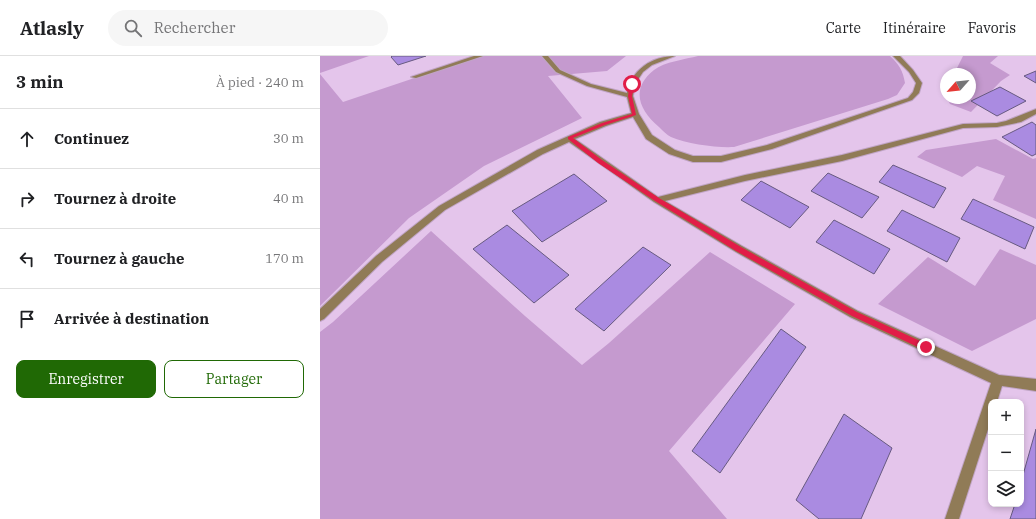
<!DOCTYPE html>
<html lang="fr">
<meta charset="utf-8">
<style>
body{margin:0;font-family:"IBM Plex Serif",serif;background:#f6f6f6;color:#202124}
.controls{position:absolute;right:12px;bottom:12px;display:grid;overflow:hidden;border-radius:8px;box-shadow:0 2px 6px #0003}
.controls button{width:36px;height:36px;display:grid;place-items:center;padding:0;border:0;border-bottom:1px solid #e0e0e0;background:#fff;color:#202124;font:20px sans-serif}
.compass{position:absolute;left:620px;top:12px;width:36px;height:36px;border-radius:50%;background:#fff;box-shadow:0 2px 6px #0003;rotate:243deg}
.stop{position:absolute;width:12px;height:12px;margin:-9px;border:3px solid #e11d48;border-radius:50%;background:#fff}
.stop.end{background:#e11d48;border-color:#fff;box-shadow:0 1px 4px #0008}
.list{margin:0;padding:0;list-style:none}
h2{display:flex;justify-content:space-between;align-items:center;height:52px;margin:0;padding:0 16px;font-size:17px}
h2 small{font-size:13px;font-weight:400;color:#757577}
.list li{display:grid;grid-template-columns:26px 1fr auto;gap:12px;align-items:center;box-sizing:border-box;height:60px;padding:0 16px;border-top:1px solid #e0e0e0}
.list b{display:block;font-size:15px;white-space:nowrap}
.list em{font-size:13px;font-style:normal;color:#757577}
.actions{display:flex;gap:8px;padding:12px 16px}
.actions a{flex:1;padding:9px 0;border:1px solid #206905;border-radius:8px;text-align:center;font-size:14px;color:#206905}
.actions .main{background:#206905;color:#fff}
.icon{flex:none;width:22px;height:22px;fill:none;stroke:currentColor;stroke-width:2;stroke-linecap:round;stroke-linejoin:round}
.map{position:relative;flex:none;width:716px;height:463px;overflow:hidden}
header{display:flex;align-items:center;gap:24px;box-sizing:border-box;height:56px;padding:0 20px;background:#fff;border-bottom:1px solid #e0e0e0}
header strong{font-size:19px}
nav{display:flex;gap:22px;margin-inline-start:auto;font-size:14px}
.search{width:280px;height:36px;background:#f6f6f6;display:flex;align-items:center;gap:10px;box-sizing:border-box;padding:0 14px;border-radius:22px;color:#757577;font-size:15px}
main{display:flex}
aside{flex:1;background:#fff}
.map>svg:first-child{display:block}
</style>
<header>
<strong>Atlasly</strong>
<div class="search"><svg class="icon" aria-label="search" viewBox="0 0 24 24"><circle cx="10" cy="10" r="6"/><path d="M15 15l6 6"/></svg>Rechercher</div>
<nav><a>Carte</a><a>Itinéraire</a><a>Favoris</a></nav>
</header>
<main>
<aside>
<h2>3 min<small>À pied · 240 m</small></h2>
<ul class="list">
<li><svg class="icon" aria-label="ahead" viewBox="0 0 24 24"><path d="M12 20V5M6 11l6-6 6 6"/></svg><div><b>Continuez</b></div><em>30 m</em></li>
<li><svg class="icon" aria-label="right" viewBox="0 0 24 24"><path d="M7 20v-9h11M14 6l5 5-5 5"/></svg><div><b>Tournez à droite</b></div><em>40 m</em></li>
<li><svg class="icon" aria-label="left" viewBox="0 0 24 24"><path d="M17 20v-9H6M10 6l-5 5 5 5"/></svg><div><b>Tournez à gauche</b></div><em>170 m</em></li>
<li><svg class="icon" aria-label="arrive" viewBox="0 0 24 24"><path d="M6 21V4h12l-3 4 3 4H6"/></svg><div><b>Arrivée à destination</b></div></li>
</ul>
<div class="actions"><a class="main">Enregistrer</a><a>Partager</a></div>
</aside>
<div class="map">
<svg width="716" height="463" viewBox="0 0 716 463">
<rect width="100%" height="100%" fill="#e4c5eb"/>
<!-- green -->
<path fill="#c59acf" d="M0,0H49L0,17Z
M160,0H306L287,15L228,20L262,62L164,110L89,162L0,250V18L23,46Z
M378,0H570C579,8 583,15 585,27L577,39L568,43L414,91C397,92 367,88 351,81C347,79 343,75 339,71C319,54 310,33 334,14C344,6 366,3 378,0Z
M643,0H678L670,7L690,19L681,25L651,56L630,48L627,42H650V18H634Z
M676,83L713,103L716,102V163L673,144L685,120L657,110L642,121L597,101L606,94Z
M111,175L205,260L262,309L289,287L390,196L475,248L349,395L407,463H0V276L13,266Z
M680,193L716,209V263L652,295L558,248L608,201L655,230Z"/>
<!-- building -->
<path fill="#aa8be1" stroke="#675a80" d="M106,0L78,9L71,1L72,0Z
M716,15V27L704,20Z
M680,31L706,45L677,60L651,45Z
M712,66L716,69V98L712,100L682,81Z
M573,109L626,132L614,152L559,126Z
M508,117L559,141L542,162L491,135Z
M254,118L287,145L222,186L192,155Z
M441,125L489,151L470,172L421,144Z
M653,143L714,171L705,193L641,163Z
M582,154L640,182L627,206L567,175Z
M514,164L570,193L554,218L496,186Z
M187,169L249,219L214,247L153,193Z
M323,191L351,209L284,275L255,253Z
M461,273L486,291L400,417L372,395Z
M524,358L572,392L541,463H499L476,444Z
M716,373V463H690L695,448H701V426Z"/>
<g fill="none" stroke-linecap="round" stroke-linejoin="round">
<!-- minor casing -->
<g stroke="#c0a5c6" stroke-width="2">
<path id="minor" d="M154,0H163L96,22L91,21Z
M222,0H228L240,14L271,28L307,37C311,14 332,0 355,0L332,9L323,16L315,28L313,40L319,58L332,79L355,94L373,100H401L447,89L588,42L593,36L596,27L589,16L573,0H580L593,14L602,27L599,37L592,44L452,93L401,106H373L349,98L326,83L313,61L286,70L255,83L338,141L425,119L522,99L643,68L677,67L686,65L716,53V58L701,66L687,69L677,71L643,72L522,105L425,125L345,145L422,190L538,255L679,319L716,323V335L682,330L677,346H671V364L639,463H625L671,327L530,261L416,196L334,146L249,86L223,98L125,154L62,206L4,263L0,265V253L56,200L119,150L217,94L280,66L311,57L307,41L267,30L236,16Z"/>
</g>
<!-- minor -->
<use href="#minor" fill="#907b57" fill-rule="evenodd"/>
</g>
<!-- route -->
<path fill="#e11d48" d="M312,27L315,28L312,40L316,59L285,69L253,82L282,104L339,142L421,191L537,256L609,289V294H604L532,260L416,195L335,145L278,107L248,83V81L282,67L312,58L308,40L310,28Z"/>
</svg>
<div class="controls">
<button>+</button>
<button>−</button>
<button><svg class="icon" aria-label="layers" viewBox="0 0 24 24"><path d="M12 4l9 5-9 5-9-5zM3 14l9 5 9-5"/></svg></button>
</div>
<svg class="compass" viewBox="-18 -18 36 36"><path d="M0-13l5 13h-10z" fill="#e53935"/><path d="M0 13l5-13h-10z" fill="#757577"/></svg>
<div class="stop" style="left:312px;top:28px"></div>
<div class="stop end" style="left:606px;top:291px"></div>
</div>
</main>
